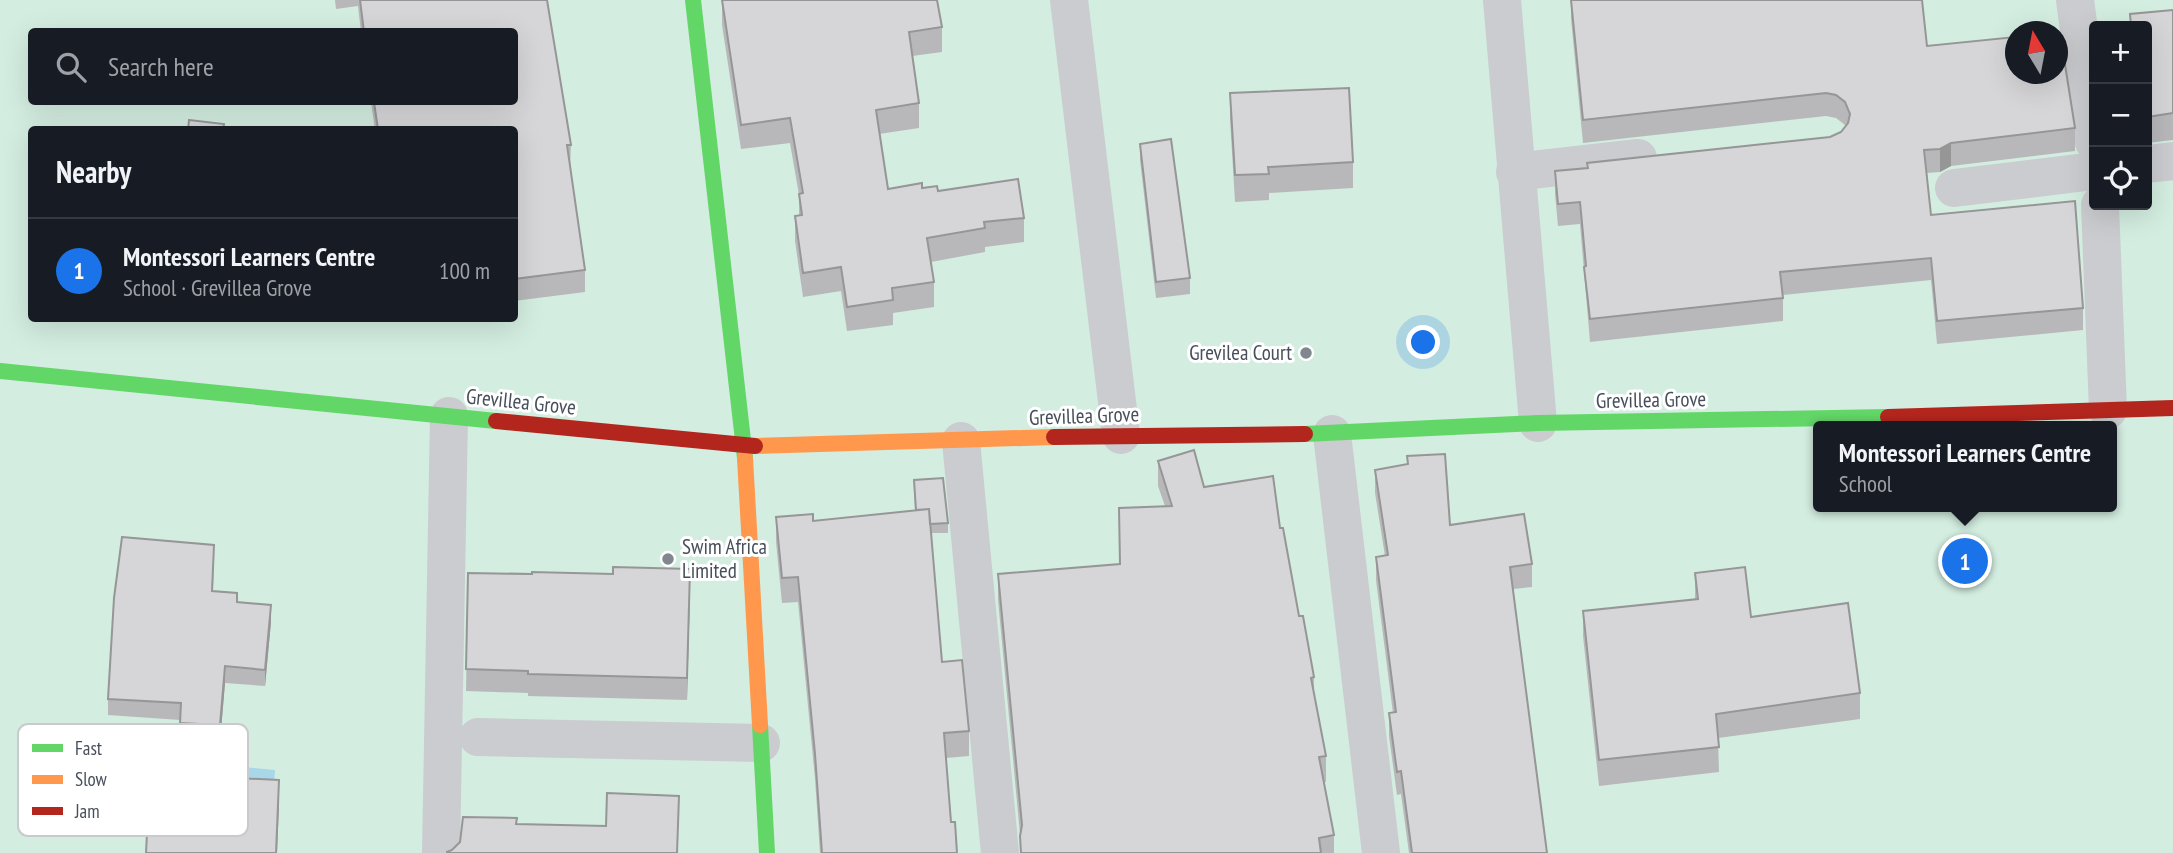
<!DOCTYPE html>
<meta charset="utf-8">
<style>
body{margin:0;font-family:"PT Sans Narrow",sans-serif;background:#20242c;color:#f1f3f6}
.controls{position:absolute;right:21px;top:21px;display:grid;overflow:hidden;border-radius:7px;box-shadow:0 7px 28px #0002}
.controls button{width:63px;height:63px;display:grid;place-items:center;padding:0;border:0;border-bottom:2px solid #363941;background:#171b24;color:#f1f3f6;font:35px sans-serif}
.compass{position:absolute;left:2005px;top:21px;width:63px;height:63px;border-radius:50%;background:#171b24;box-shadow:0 7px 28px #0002;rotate:350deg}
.you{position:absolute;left:1424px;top:343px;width:24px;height:24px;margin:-18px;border:5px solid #fff;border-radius:50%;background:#1a73e8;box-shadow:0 0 0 10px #1a73e833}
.badge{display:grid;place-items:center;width:46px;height:46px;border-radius:50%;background:#1a73e8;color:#fff;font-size:23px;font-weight:700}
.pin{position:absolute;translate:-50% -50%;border:4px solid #fff;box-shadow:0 2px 7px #0006}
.popup{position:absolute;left:1813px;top:421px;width:304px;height:91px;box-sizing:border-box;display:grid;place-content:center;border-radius:7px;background:#171b24;filter:drop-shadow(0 2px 5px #0005);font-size:23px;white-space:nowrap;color:#9ea1a6}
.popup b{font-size:26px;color:#f1f3f6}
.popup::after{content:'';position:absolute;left:50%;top:100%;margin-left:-14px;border:14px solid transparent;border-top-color:#171b24}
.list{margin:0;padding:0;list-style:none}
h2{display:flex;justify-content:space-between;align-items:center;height:91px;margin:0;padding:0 28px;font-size:30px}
h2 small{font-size:23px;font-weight:400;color:#9ea1a6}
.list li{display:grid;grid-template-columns:46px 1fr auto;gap:21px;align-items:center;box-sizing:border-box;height:105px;padding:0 28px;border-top:2px solid #363941}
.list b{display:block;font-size:26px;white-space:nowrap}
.list p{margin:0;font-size:23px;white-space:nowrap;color:#9ea1a6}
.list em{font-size:23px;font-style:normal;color:#9ea1a6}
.icon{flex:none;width:38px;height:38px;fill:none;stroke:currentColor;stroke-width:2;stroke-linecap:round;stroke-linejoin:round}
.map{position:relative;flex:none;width:2173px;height:853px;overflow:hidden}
.search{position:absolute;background:#171b24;box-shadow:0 7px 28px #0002;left:28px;top:28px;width:490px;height:77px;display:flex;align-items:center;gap:18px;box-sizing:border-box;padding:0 24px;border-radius:7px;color:#9ea1a6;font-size:26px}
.panel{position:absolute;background:#171b24;box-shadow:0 7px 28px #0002;left:28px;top:126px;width:490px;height:196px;border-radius:7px}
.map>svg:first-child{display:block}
</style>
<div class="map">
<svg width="2173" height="853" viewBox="0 0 2173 853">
<rect width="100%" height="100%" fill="#efeeee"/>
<!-- green -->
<path fill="#d3ede0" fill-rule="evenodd" d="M0,0H2173V853H0ZM2094,26H2147V205H2094ZM32,32H514V102H32ZM2016,32H2058V74H2016ZM32,130H514V318H32ZM1818,426H2112V507H1818Z"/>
<!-- water -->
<path fill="#a8d7ea" d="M162,759L275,770L273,796L160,785Z"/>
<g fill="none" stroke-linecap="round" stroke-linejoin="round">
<!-- street -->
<path stroke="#cacccf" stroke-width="38" d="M1069,0L1121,435
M1502,0L1538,423
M2075,0L2094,142
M2147,164L2173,161
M1515,172L1638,158
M1954,188L2094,171
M2100,205L2108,410
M1332,434L1381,853
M961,441L1000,853
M478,737L761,743
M441,853L449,416"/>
<!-- fast -->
<path stroke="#63d668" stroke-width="16" d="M693,0L745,458
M0,371L496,421
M1305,434L1538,423L1888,417
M760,725L767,853"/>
<!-- slow -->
<path stroke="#ff974d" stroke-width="16" d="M755,446L1054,437
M745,458L760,725"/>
<!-- jam -->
<path stroke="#b3261e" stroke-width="16" d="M1888,417L2173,408
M496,421L755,446
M1054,437L1305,434"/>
</g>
<!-- wall -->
<path fill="#b8b8ba" d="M335,0H548V6L571,145L570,167L585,270V292L514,301V130H375L371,102H514V32H361L358,6L336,9Z
M722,0L942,27V52L912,56L919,103V128L879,134L888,189L922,188L938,191L1024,218V242L985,247V252L931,262L934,282V307L893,313V325L847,331L841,291L803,297L795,241V216H799V195L790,143L741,149L722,25Z
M1571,0L1927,46L2075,128V151L1951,166L1940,172L1927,173L1931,215L2083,308V330L1937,344L1931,280L1783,295V321L1590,342L1580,224L1558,226L1555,194V171L1587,168L1830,137L1841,132L1846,126L1845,125L1836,118L1826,116L1583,143L1571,19Z
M2173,10V140L2147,143V26H2130V14Z
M1230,93L1353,162V188L1269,193V200L1235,202L1230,119Z
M1140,144L1190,278V294L1156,298L1140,160Z
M1407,456L1450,525L1532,564V587L1513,589L1547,853H1409L1401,794L1397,795L1389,736V713H1393L1376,580V557L1385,556L1375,493V470L1407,465Z
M1158,461L1280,528L1299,616L1314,677V696L1326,756V782H1324L1334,835V853H1020V834L998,600V574L1120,564L1165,506L1158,486Z
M914,490L948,523V533H931L942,662L969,731V756L946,758L951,822L957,853H820L815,779L798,602L782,603L776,542V517L813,521L915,510Z
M214,562L213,591L237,602L271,622L265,686L225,683L220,742L180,739V720L108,715V699Z
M468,573L690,591L687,700L528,696V693L466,691Z
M1695,573L1751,617L1860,693V719L1718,738L1719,772L1599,786L1583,636V611L1695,599Z"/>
<!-- shaded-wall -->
<path fill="#969697" d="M1951,143V166L1940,172V149Z
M690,569V591L687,700V678Z
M271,605V622L265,686V670Z
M225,666V683L220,742V725Z
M279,780V806L277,853H276Z"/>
<!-- building -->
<path fill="#d6d6d8" stroke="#969697" stroke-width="2" d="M360,0H547L571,145H567L585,270L514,279V130H378L374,102H514V32H364Z
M722,0H937L942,27L909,32L919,103L876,110L888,189L922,183V188L937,186L938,191L1018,179L1024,218L984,222L985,228L927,238L934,282L892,288L893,300L847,307L841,267L803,273L795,216L802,215L799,194L803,193L790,118L741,125Z
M1571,0H1922L1927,46L2015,37V74H2057V33H2060L2075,128L1951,143L1940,149L1924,150L1931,215L2075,201L2083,308L1937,321L1931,258L1780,272L1783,298L1590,319L1584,267L1586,266L1580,202L1558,204L1555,171L1588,168L1587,163L1830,137L1841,132L1848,123L1850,114L1845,102L1836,95L1826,93L1583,120Z
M2173,10V113L2147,117V26H2131L2130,14Z
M1349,88L1353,162L1268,167L1269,174L1235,175L1230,93Z
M189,120L224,124L223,130H188Z
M1171,139L1190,278L1156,282L1140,144Z
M1194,450L1204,487L1273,476L1280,528H1283L1299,616H1303L1314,677L1311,678L1326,756L1319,757L1334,835L1319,838L1321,853H1021L1020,836L1022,825L998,574L1120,564L1119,508L1172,506L1158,461Z
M1445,454L1450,525L1524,514L1532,564L1510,567L1547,853H1412L1401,771L1397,772L1389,713L1396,712L1376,557L1388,555L1375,470L1408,464L1407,456Z
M943,478L948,523L930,524L929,509L916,510L914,480Z
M929,509L942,662L962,660L969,731L944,733L951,822H955L957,853H822L815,754L798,577L782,578L776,517L813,514V521Z
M122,537L214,545L212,591L237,593V602L271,605L265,670L225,666L220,725L180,723L181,703L108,699L114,598Z
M613,567L690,569L687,678L528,674V671L466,669L468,573L532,574V572L613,574Z
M1745,567L1751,617L1848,603L1860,693L1716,714L1719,747L1599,760L1583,611L1698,599L1695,573Z
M150,774L279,780L276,853H146Z
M607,793L679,796L677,853H447V852L452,850L460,842L463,817L517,818L516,824L606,826Z"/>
<!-- markers -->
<g fill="#81878e" stroke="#fff" stroke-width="2.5">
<circle cx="1306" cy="353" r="7"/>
<circle cx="668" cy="559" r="7"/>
</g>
<g text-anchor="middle" stroke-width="6" stroke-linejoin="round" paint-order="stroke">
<!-- poi labels -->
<g font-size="21" fill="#464f5a" stroke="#fff" text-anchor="end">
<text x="1292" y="360">Grevilea Court</text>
<text x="682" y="554" text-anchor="start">Swim Africa<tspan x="682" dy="24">Limited</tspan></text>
</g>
<!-- street labels -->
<g font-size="21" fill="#464f5a" stroke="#fff">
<text transform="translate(1651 400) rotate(-1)" y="7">Grevillea Grove</text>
<text transform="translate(521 402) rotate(6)" y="7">Grevillea Grove</text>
<text transform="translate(1084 416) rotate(-2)" y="7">Grevillea Grove</text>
</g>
</g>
<!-- legend -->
<rect x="18" y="724" width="230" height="112" rx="10" fill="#fff" stroke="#c8cace" stroke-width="2"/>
<rect x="32" y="744" width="31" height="8" fill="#63d668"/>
<rect x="32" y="775" width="31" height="9" fill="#ff974d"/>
<rect x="32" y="807" width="31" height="8" fill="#b3261e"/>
<g font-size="19" fill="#464f5a">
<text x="75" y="755">Fast</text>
<text x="75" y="786">Slow</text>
<text x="75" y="818">Jam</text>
</g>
</svg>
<div class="controls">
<button>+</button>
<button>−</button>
<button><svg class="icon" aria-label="locate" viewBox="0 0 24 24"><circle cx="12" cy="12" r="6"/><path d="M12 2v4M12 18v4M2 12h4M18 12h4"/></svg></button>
</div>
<svg class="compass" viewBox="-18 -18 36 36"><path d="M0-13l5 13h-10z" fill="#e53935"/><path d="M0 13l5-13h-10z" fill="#9ea1a6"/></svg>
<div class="you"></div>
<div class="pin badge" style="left:1965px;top:561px">1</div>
<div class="popup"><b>Montessori Learners Centre</b>School</div>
<div class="search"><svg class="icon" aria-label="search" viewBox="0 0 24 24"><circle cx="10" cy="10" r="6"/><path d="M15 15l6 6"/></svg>Search here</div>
<section class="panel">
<h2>Nearby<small></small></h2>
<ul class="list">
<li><span class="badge">1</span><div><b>Montessori Learners Centre</b><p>School · Grevillea Grove</p></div><em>100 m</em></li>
</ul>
</section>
</div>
